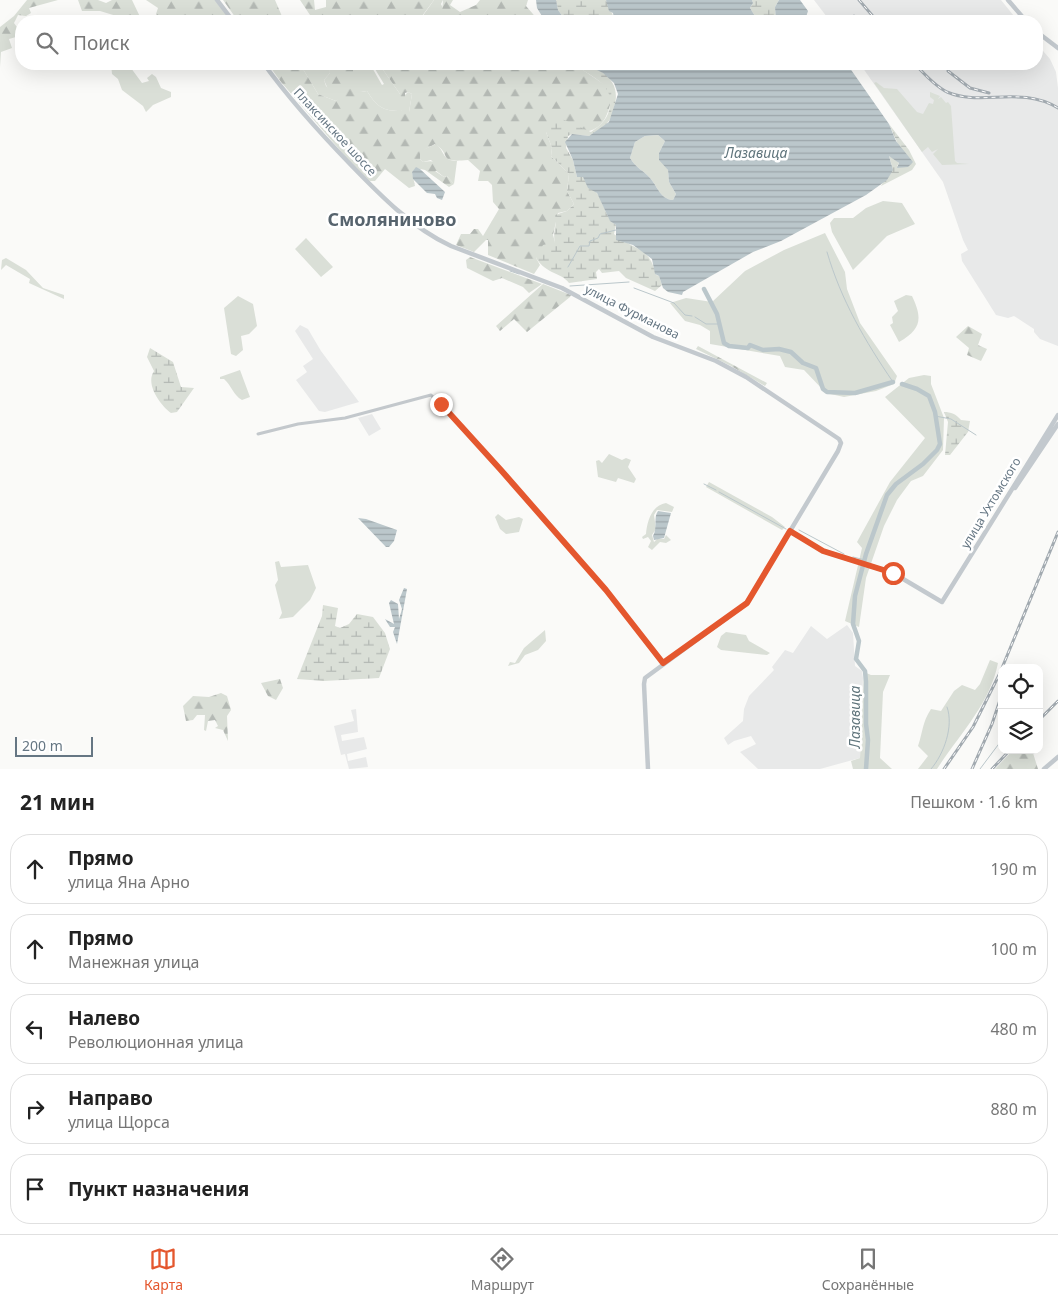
<!DOCTYPE html>
<html lang="ru">
<meta charset="utf-8">
<style>
body{margin:0;font-family:"Noto Sans",sans-serif;background:#f2f2f2;color:#222}
.controls{position:absolute;right:15px;bottom:15px;display:grid;overflow:hidden;border-radius:10px;box-shadow:0 5px 20px #0002}
.controls button{width:45px;height:45px;display:grid;place-items:center;padding:0;border:0;border-bottom:1px solid #e0e0e0;background:#fff;color:#222;font:25px sans-serif}
.scale{position:absolute;left:15px;bottom:12px;width:78px;box-sizing:border-box;padding-left:5px;border:2px solid #657683;border-top:0;font-size:14px;line-height:18px;white-space:nowrap;color:#657683;-webkit-text-stroke:4px #fff;paint-order:stroke}
.stop{position:absolute;width:15px;height:15px;margin:-11px;border:4px solid #e4572e;border-radius:50%;background:#fff}
.stop.end{background:#e4572e;border-color:#fff;box-shadow:0 1px 5px #0008}
.list{margin:0;padding:0;list-style:none}
h2{display:flex;justify-content:space-between;align-items:center;height:65px;margin:0;padding:0 20px;font-size:21px}
h2 small{font-size:16px;font-weight:400;color:#767676}
.list li{display:grid;grid-template-columns:32px 1fr auto;gap:15px;align-items:center;box-sizing:border-box;height:70px;margin:0 10px 10px;padding:0 10px;border:1px solid #e0e0e0;border-radius:20px}
.list b{display:block;font-size:19px;white-space:nowrap}
.list p{margin:0;font-size:16px;white-space:nowrap;color:#767676}
.list em{font-size:16px;font-style:normal;color:#767676}
.icon{flex:none;width:28px;height:28px;fill:none;stroke:currentColor;stroke-width:2;stroke-linecap:round;stroke-linejoin:round}
.map{position:relative;flex:none;width:1058px;height:769px;overflow:hidden}
.search{position:absolute;background:#fff;box-shadow:0 5px 20px #0002;left:15px;right:15px;top:15px;height:55px;display:flex;align-items:center;gap:12px;box-sizing:border-box;padding:0 18px;border-radius:20px;color:#767676;font-size:19px}
.sheet{height:465px;background:#fff}
nav{display:flex;justify-content:space-around;align-items:center;box-sizing:border-box;height:70px;border-top:1px solid #e0e0e0;background:#fff;font-size:14px;color:#767676}
nav a{display:grid;justify-items:center;gap:2px}
nav .on{color:#e4572e}
.map>svg:first-child{display:block}
</style>
<div class="map">
<svg width="1058" height="769" viewBox="0 0 1058 769">
<defs>
<pattern id="forest-firs" width="22" height="20" patternUnits="userSpaceOnUse" patternTransform="scale(1.25)"><rect width="22" height="20" fill="#dadfd7"/><path d="M5 1l3.5 6h-7zM16 11l3.5 6h-7z" fill="#b4b9b4"/></pattern>
<pattern id="wetland-marsh" width="20" height="14" patternUnits="userSpaceOnUse" patternTransform="scale(1.25)"><rect width="20" height="14" fill="#dadfd7"/><path d="M1 5h8M5 5V1M11 12h8M15 12V8" fill="none" stroke="#b4b9b4"/></pattern>
<pattern id="water-rules" width="6" height="5" patternUnits="userSpaceOnUse" patternTransform="scale(1.25)"><rect width="6" height="5" fill="#bbc7cb"/><path d="M0 2.5h6" fill="none" stroke="#9ca6aa"/></pattern>
</defs>
<rect width="100%" height="100%" fill="#fafaf8"/>
<!-- built -->
<path fill="#e8e9e9" d="M814,0H1001L1018,21H830Z
M1037,44L1050,59L1056,72L1058,88V346L1040,339L1034,332V329L1014,316L1008,318L996,315L962,261L961,254L968,250L963,240L943,182L860,64H1037Z
M300,325L308,329L321,351L359,402L325,412L319,411L296,380L307,372L303,366L313,359L295,331Z
M372,414L381,429L369,436L358,418Z
M847,625L853,633L855,666L862,671L863,678L860,758L820,769H758L740,752L756,744L751,736L734,741L728,745L724,738L743,721L744,709L749,696L774,670L772,667L785,650L793,653L811,626L827,639Z
M356,709L358,732L341,735L342,741L364,737L367,749L347,754L348,761L366,757L368,767L349,769L345,754L341,755L334,726L354,721L351,710Z"/>
<!-- green -->
<path fill="#dadfd7" d="M434,0H443L441,4L449,21H423L422,17Z
M111,64H128L142,83L149,81L147,78L152,74L156,77L161,88L171,92V97L153,105L146,112L143,106L122,90L118,79L112,74Z
M300,64H329L330,73L324,80L326,86L339,98L336,101L318,94Z
M353,64H370L382,85L384,84L372,64H379L400,94L404,96L408,92L412,94L409,112H405V106L401,111C383,111 377,107 367,91L361,92L353,83Z
M876,82L884,88L897,89L917,112L923,114L929,103L933,104L934,100L930,97V92L940,96L938,99L941,97L946,103L948,102L951,106L955,161L957,163L969,164L942,165L933,154L938,149L932,152L928,147L922,152L874,83Z
M658,135L665,141L659,153L668,170L669,182L676,194L673,200C660,199 658,187 650,178C643,170 637,169 630,158L635,142L645,136Z
M436,144C445,151 442,161 457,161L454,184L447,176L444,177L435,170H440L431,160L423,162L420,159V151Z
M883,201L902,203L915,224L887,236L853,270L832,232L830,223L834,218H853L866,208Z
M825,233L845,272L847,289L860,323L897,376L894,384L876,391L844,397L826,393L804,370L785,367L780,356L710,344V331L700,325L685,321L670,303L686,298L712,302L745,271L784,250Z
M306,238L333,267L321,277L295,249Z
M6,258L26,270L43,288L64,295V299L29,283L30,279L6,265L1,270L2,260Z
M906,295L912,296C923,319 921,329 899,342L890,325L893,323L892,317L898,311L894,301Z
M238,296L253,304L257,326L249,334L241,336L243,350L236,356L231,354L224,308Z
M240,370L250,397L242,400C233,395 232,386 224,379H220V377Z
M924,375L931,376V384L944,418L943,450L923,476L911,481L897,500L884,526L866,578L859,627L845,621L862,548L857,542L890,482L925,438L885,397L909,378Z
M609,454L622,460L626,458L631,460L628,467L636,479L634,483L618,478L616,482L598,477L596,461L599,460L602,463Z
M709,482L772,517L785,527L782,530L706,487Z
M666,503L674,507L672,512L657,510L654,515L656,529L652,535L654,542L657,539H664L666,535L671,540L666,543L660,542L652,550L648,547L651,541L648,537L643,539L642,537L646,534C647,521 652,505 666,503Z
M498,514L506,520L519,517L523,519L519,532L506,534L500,529L495,517Z
M279,561L281,567L308,565L316,588L310,600L293,617L279,619L282,613L275,585L278,580L275,562Z
M545,630L546,641L538,650L525,655L519,663L508,666L510,662L515,663L524,648Z
M726,632L746,635L749,641L770,653L767,655L721,650L717,647L721,636Z
M990,660L998,663C990,704 959,735 937,769H918L928,756L918,746C923,731 922,723 931,709L941,711L954,691L962,685L975,690L980,684Z
M864,672L871,675H890L883,692L880,758L892,769H853L851,761L860,758Z"/>
<!-- forest -->
<path fill="url(#forest-firs)" d="M27,0H58L29,8L31,13L26,16L18,15L14,23L19,30L16,37L9,39L12,48L1,52L0,67V27L14,16Z
M78,0H98L106,3L112,0H132L142,21H133L100,11H82Z
M146,0H215L231,21H158L156,14L158,8Z
M223,0H275L284,21H238Z
M300,0H314L315,10L326,7V0H434L422,16L423,21H314Z
M443,0H453L450,5L460,12L476,5L480,0H528L526,6L539,21H449L442,13Z
M268,64H300L318,94L336,101L338,98L330,94L324,80L330,73L328,65L353,64V83L356,82L360,85L361,92L367,91C377,107 383,111 401,111L402,106L405,105V112H409L412,94L408,92L405,93V102H401L400,94L379,64H574L605,85L612,95C605,141 583,132 546,132L552,148L551,156L569,174L567,191L574,204L567,211L558,213L553,235L555,242L536,258L540,265L534,274L488,255V240H486L474,252L456,245L461,234H470L474,229H478L483,236L499,209L493,202L492,185L488,181H478L480,171L468,160C436,163 453,155 435,144L420,152V159L423,162C432,160 436,161 441,170L435,171L444,177L447,176L454,184L449,187L425,170L416,168L412,172L415,186L409,188L385,169L375,181H370L363,177L281,82Z
M470,257L542,284L529,293L523,287L502,278L493,281L467,268L466,260Z
M543,284L571,295L570,297L527,332L514,319L500,331L496,326Z
M968,326L982,334L978,345L987,349L981,361L967,355L969,348L956,337Z
M698,346L767,383L765,386L731,366L696,349Z
M280,679L283,688L276,700L268,696L261,683Z
M221,693L227,696L231,710L227,716L228,741L223,730L215,728L218,726L215,720L208,721L206,731L204,730L205,715H197L193,720L186,721L183,706L193,696L209,697Z
M1013,750H1035L1033,753L1038,769H995Z"/>
<!-- wetland -->
<path fill="url(#wetland-marsh)" d="M556,0H606L614,18L610,21H566L558,10Z
M752,0H779L775,7L776,21H758L750,8L753,3Z
M574,64C599,64 623,81 614,107C613,112 611,119 608,122C604,128 595,132 589,136L572,134L568,136L566,148L573,160L577,177H583C589,188 594,188 598,195C605,205 605,218 616,225L614,234C634,251 649,245 656,275L659,276L662,285L655,291L626,278L619,271L602,273L599,269L596,272L597,279L569,283C561,272 547,275 536,258L543,245L555,242C552,232 558,225 555,215L567,211L574,204L567,191L569,174L551,156L552,148L546,132L551,124L562,119L591,132C601,125 609,118 610,105C613,83 589,76 574,64Z
M889,124L909,150L916,164L912,170L881,186L892,166L889,156L895,158L899,164L897,166L908,167Z
M150,348L173,362L181,387L194,388L177,412L171,413C160,405 145,384 154,371L147,357Z
M944,412C951,412 956,414 961,420L970,421L968,432L950,455H945L948,422Z
M323,605L338,608L335,626L340,628L349,624L357,614L373,617L385,633L390,649L379,678L324,681L297,679L322,616Z"/>
<!-- water -->
<path fill="url(#water-rules)" fill-rule="evenodd" d="M536,0H556L558,10L566,21H571H545L537,8Z
M606,0H752L753,3L750,8L758,21H610L614,18L613,13L609,11Z
M779,0H800L808,11L806,17L808,21H776L775,7Z
M585,64H847L889,124L896,141L913,162L908,167L897,168L899,163L889,156L893,170L887,180L866,195L781,241L753,252L683,292L682,295L668,292L663,288L659,276L655,274L652,259L633,245L616,240V225L610,221L597,193L588,188L583,177H577L573,160L565,142L572,134L589,136L609,122L618,94L614,83L603,73ZM658,135L665,141L659,153V160L668,170L669,182L676,194L673,200C660,199 658,187 650,178C643,170 637,169 630,158L635,142L645,136Z
M416,167L420,169L445,192L442,200L437,198L435,194L427,193L413,179L412,172Z
M658,511L671,513L664,538L654,540L653,536C658,527 653,518 658,511Z
M358,518L366,519L397,530L394,541L389,547H386Z
M404,588L407,589L397,644L393,632L395,627H390L385,619L394,624L389,603L391,600L398,604L399,619L402,609L399,600Z"/>
<g fill="none" stroke-linecap="round" stroke-linejoin="round">
<!-- stream -->
<path stroke="#bbc7cb" stroke-width="1" d="M827,252C841,300 865,341 893,382
M568,267L580,246H589L590,241L598,238L600,234L616,230
M510,271L519,274
M570,286L629,282
M634,288L674,303L685,315L692,316
M695,317L706,324H718
M935,416L951,419L976,435
M704,484L716,490
M719,492L786,529
M799,530L844,554
M853,557L865,560
M931,769C944,754 954,726 947,707
M980,769L1001,741"/>
<!-- river -->
<path stroke="#bbc7cb" stroke-width="4.5" d="M704,289L717,314L724,343L729,346L748,348L750,345L763,350L779,349L791,352L803,363L816,368L823,389L827,392L855,393L893,382
M866,769L868,740L866,724V682L865,671L856,659L859,641L853,624L855,596L866,554L887,495L896,484L923,464L937,450L940,444L935,412L929,396L917,389L902,384"/>
<!-- minor -->
<path stroke="#c3c8cc" stroke-width="3" d="M258,434L298,424L345,418L431,395L500,469L606,590L663,663"/>
<!-- major -->
<path stroke="#c3c9ce" stroke-width="4.5" d="M217,0L233,21
M1008,0L1026,21
M1037,32L1058,48
M264,64C290,100 320,133 351,165C380,195 412,228 451,246L562,288L653,337L716,361L746,377L839,439L841,443L838,451L747,603L645,678L644,684L648,769
M1015,488L1058,424
M790,531L823,551L893,573L942,602L1058,415
M1044,769L1058,757"/>
<!-- rail casing -->
<g stroke="#a2aab0" stroke-width="3">
<path id="rail" d="M859,0L877,21
M854,16L859,21
M915,64C924,74 935,86 947,92C982,107 1020,85 1058,108
M948,71L970,88L989,93
M1002,668L1058,532
M1039,720L1058,701
M944,769L973,727L1002,669
M972,769L992,724L1002,694
M992,769L1010,750"/>
</g>
<!-- rail -->
<use href="#rail" stroke="#fff" stroke-width="1" stroke-dasharray="4" stroke-linecap="butt"/>
</g>
<g fill="none" stroke-linecap="round" stroke-linejoin="round">
<!-- route -->
<path stroke="#e4572e" stroke-width="6" d="M441,404L500,469L606,590L663,663L747,603L790,531L823,551L893,573"/>
</g>
<g text-anchor="middle" stroke-width="5" stroke-linejoin="round" paint-order="stroke">
<!-- street labels -->
<g font-size="12" fill="#657683" stroke="#fff">
<text transform="translate(335 132) rotate(47)" y="4">Плаксинское шоссе</text>
<text transform="translate(632 312) rotate(27)" y="4">улица Фурманова</text>
<text transform="translate(991 503) rotate(-59)" y="4">улица Ухтомского</text>
</g>
<!-- water labels -->
<g font-size="14" font-style="italic" fill="#60757c" stroke="#fff">
<text x="756" y="158">Лазавица</text>
<text transform="translate(855 717) rotate(-90)" y="5">Лазавица</text>
</g>
<!-- district labels -->
<g font-size="18" font-weight="bold" fill="#57646e" stroke="#fff">
<text x="392" y="226">Смоляниново</text>
</g>
</g>
</svg>
<div class="controls">
<button><svg class="icon" aria-label="locate" viewBox="0 0 24 24"><circle cx="12" cy="12" r="6"/><path d="M12 2v4M12 18v4M2 12h4M18 12h4"/></svg></button>
<button><svg class="icon" aria-label="layers" viewBox="0 0 24 24"><path d="M12 4l9 5-9 5-9-5zM3 14l9 5 9-5"/></svg></button>
</div>
<div class="scale">200 m</div>
<div class="stop" style="left:893px;top:573px"></div>
<div class="stop end" style="left:441px;top:404px"></div>
<div class="search"><svg class="icon" aria-label="search" viewBox="0 0 24 24"><circle cx="10" cy="10" r="6"/><path d="M15 15l6 6"/></svg>Поиск</div>
</div>
<section class="sheet">
<h2>21 мин<small>Пешком · 1.6 km</small></h2>
<ul class="list">
<li><svg class="icon" aria-label="ahead" viewBox="0 0 24 24"><path d="M12 20V5M6 11l6-6 6 6"/></svg><div><b>Прямо</b><p>улица Яна Арно</p></div><em>190 m</em></li>
<li><svg class="icon" aria-label="ahead" viewBox="0 0 24 24"><path d="M12 20V5M6 11l6-6 6 6"/></svg><div><b>Прямо</b><p>Манежная улица</p></div><em>100 m</em></li>
<li><svg class="icon" aria-label="left" viewBox="0 0 24 24"><path d="M17 20v-9H6M10 6l-5 5 5 5"/></svg><div><b>Налево</b><p>Революционная улица</p></div><em>480 m</em></li>
<li><svg class="icon" aria-label="right" viewBox="0 0 24 24"><path d="M7 20v-9h11M14 6l5 5-5 5"/></svg><div><b>Направо</b><p>улица Щорса</p></div><em>880 m</em></li>
<li><svg class="icon" aria-label="arrive" viewBox="0 0 24 24"><path d="M6 21V4h12l-3 4 3 4H6"/></svg><div><b>Пункт назначения</b></div></li>
</ul>
</section>
<nav>
<a class="on"><svg class="icon" aria-label="map" viewBox="0 0 24 24"><path d="M3 6l6-2 6 2 6-2v14l-6 2-6-2-6 2zM9 4v14M15 6v14"/></svg>Карта</a>
<a><svg class="icon" aria-label="directions" viewBox="0 0 24 24"><path d="M12 3l9 9-9 9-9-9zM9 14v-3h6M13 9l2 2-2 2"/></svg>Маршрут</a>
<a><svg class="icon" aria-label="saved" viewBox="0 0 24 24"><path d="M7 4h10v16l-5-4-5 4z"/></svg>Сохранённые</a>
</nav>
